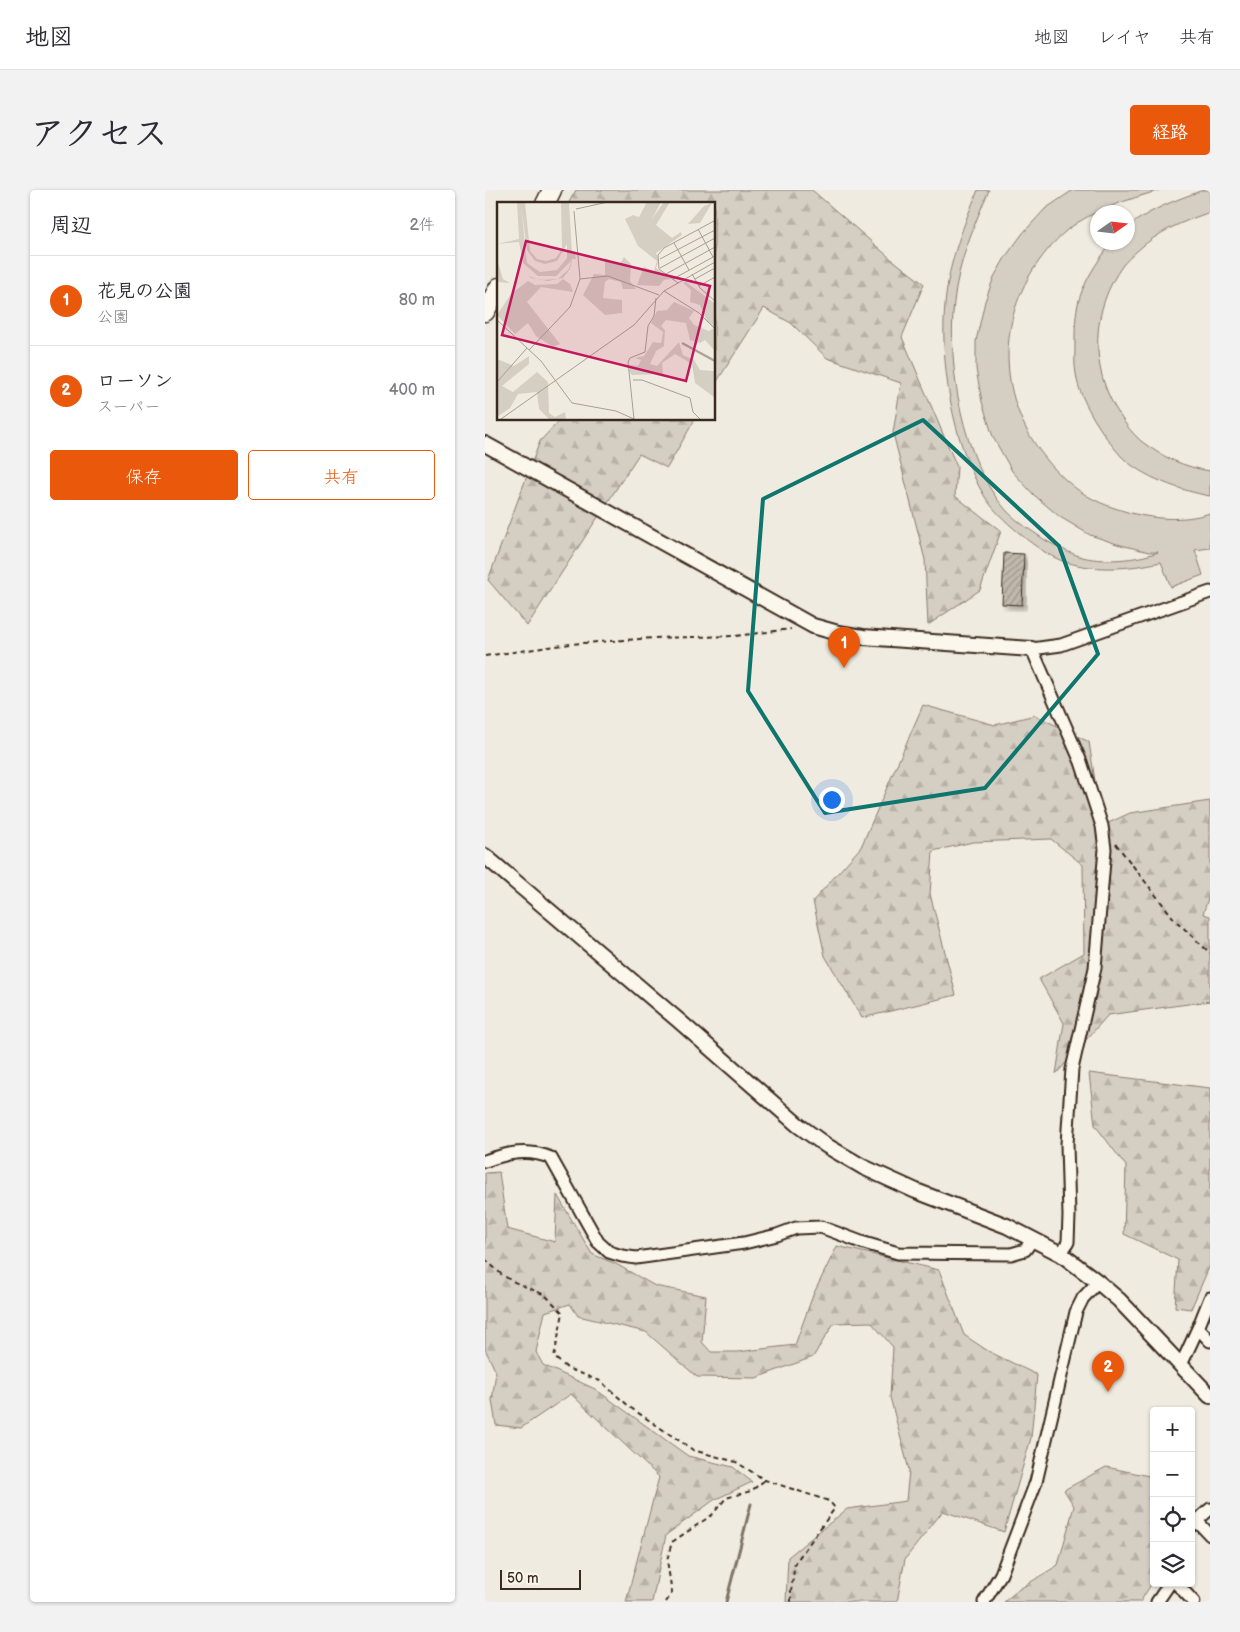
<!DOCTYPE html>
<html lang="ja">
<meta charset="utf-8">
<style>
body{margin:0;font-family:"Balsamiq Sans","Klee One",sans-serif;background:#f2f2f3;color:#2b2b33}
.controls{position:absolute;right:15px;bottom:15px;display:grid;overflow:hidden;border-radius:5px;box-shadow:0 1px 4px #0004}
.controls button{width:45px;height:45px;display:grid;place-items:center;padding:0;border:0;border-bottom:1px solid #e1e1e2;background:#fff;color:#2b2b33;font:25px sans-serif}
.compass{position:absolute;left:605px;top:15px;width:45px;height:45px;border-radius:50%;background:#fff;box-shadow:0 1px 4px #0004;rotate:76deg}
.scale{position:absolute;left:15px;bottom:12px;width:81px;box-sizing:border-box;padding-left:5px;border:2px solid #3b2a1e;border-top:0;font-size:14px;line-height:18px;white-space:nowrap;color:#3b2a1e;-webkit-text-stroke:4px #fbf7ec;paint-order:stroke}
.you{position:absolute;left:346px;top:609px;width:18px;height:18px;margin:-12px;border:4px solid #fff;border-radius:50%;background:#1a73e8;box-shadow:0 0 0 8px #1a73e833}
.badge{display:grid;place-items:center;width:32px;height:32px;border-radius:50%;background:#ea580c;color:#fff;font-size:16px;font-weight:700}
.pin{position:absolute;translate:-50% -41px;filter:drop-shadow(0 1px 2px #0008)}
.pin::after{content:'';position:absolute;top:26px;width:18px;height:15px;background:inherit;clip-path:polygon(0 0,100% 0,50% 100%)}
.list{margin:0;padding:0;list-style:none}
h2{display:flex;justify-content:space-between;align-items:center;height:65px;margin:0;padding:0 20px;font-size:21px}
h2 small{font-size:16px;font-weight:400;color:#7c7c81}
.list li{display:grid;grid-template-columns:32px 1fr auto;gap:15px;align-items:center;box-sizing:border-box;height:90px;padding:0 20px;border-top:1px solid #e1e1e2}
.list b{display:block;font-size:19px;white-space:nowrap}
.list p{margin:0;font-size:16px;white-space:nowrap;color:#7c7c81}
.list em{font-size:16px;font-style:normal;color:#7c7c81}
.actions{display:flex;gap:10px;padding:15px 20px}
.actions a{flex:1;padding:11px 0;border:1px solid #ea580c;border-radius:5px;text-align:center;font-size:18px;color:#ea580c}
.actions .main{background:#ea580c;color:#fff}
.icon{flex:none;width:28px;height:28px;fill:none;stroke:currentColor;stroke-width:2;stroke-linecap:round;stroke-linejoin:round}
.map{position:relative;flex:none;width:725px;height:1412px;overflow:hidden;border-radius:5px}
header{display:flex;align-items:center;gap:30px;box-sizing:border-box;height:70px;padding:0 25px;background:#fff;border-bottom:1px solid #e1e1e2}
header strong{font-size:24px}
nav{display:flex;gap:28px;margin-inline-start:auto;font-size:18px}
.intro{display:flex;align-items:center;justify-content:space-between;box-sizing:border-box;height:120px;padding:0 30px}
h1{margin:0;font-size:35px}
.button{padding:12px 22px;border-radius:5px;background:#ea580c;color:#fff;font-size:18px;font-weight:700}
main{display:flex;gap:30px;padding:0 30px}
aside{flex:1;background:#fff;border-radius:5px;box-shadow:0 1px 4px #0004}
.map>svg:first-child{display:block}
</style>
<header>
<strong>地図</strong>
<nav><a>地図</a><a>レイヤ</a><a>共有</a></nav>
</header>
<div class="intro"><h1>アクセス</h1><a class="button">経路</a></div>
<main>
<aside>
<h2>周辺<small>2件</small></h2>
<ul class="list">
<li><span class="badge">1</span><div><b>花見の公園</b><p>公園</p></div><em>80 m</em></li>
<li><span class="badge">2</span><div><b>ローソン</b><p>スーパー</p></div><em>400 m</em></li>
</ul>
<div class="actions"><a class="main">保存</a><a>共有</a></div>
</aside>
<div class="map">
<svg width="725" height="1412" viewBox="0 0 725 1412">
<defs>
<pattern id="forest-firs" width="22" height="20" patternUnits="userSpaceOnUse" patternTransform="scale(1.25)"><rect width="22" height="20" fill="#d5cec3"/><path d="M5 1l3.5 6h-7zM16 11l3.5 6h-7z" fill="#b8b1a7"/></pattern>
<pattern id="building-hatch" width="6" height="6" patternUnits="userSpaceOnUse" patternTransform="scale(1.25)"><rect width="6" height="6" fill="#c0b8ad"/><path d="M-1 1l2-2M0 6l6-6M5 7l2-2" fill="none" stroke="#9d968c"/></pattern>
<filter id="shadow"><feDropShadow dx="4.5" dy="4.5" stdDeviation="2.5" flood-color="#0004"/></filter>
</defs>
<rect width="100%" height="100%" fill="#f0ebe0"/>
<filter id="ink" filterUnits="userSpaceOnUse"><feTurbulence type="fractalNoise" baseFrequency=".02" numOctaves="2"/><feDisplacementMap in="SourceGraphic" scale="10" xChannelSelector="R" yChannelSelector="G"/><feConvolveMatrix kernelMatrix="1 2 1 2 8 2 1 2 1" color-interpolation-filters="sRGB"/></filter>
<g filter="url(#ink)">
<!-- forest -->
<path fill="url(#forest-firs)" stroke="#887c70" d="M91,0H327L405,68L439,94L417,147L472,277L470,306L516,341L495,400L443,435L440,370L408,243L416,193L342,168L306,133L279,118L229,196V14H83Z
M76,229H210L182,278L154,264L42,436L3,390L55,251Z
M438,515L510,535L550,525L604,552L617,636L645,623L725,611V702L718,724L725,726V811L623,825L571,884L579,833L554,789L599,763L598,675L566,649L488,652L448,661L445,704L471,805L377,828L340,766L328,711L376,657Z
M604,883L725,898V1075L706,1119L690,1117L693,1070L639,1044L641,976L610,935Z
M14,982L22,1039L70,1052L72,1005L107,1064L131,1074L170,1096L221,1106L217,1152L226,1162H252L310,1155L328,1105L352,1056L454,1080L479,1145L503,1161L552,1185L546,1248L519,1342L458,1321L420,1369L412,1412H301L303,1367L362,1319L421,1311L424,1280L405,1207L408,1157L386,1132L349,1133L328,1167L271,1188L212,1187L161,1142L93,1126L85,1114L60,1122L51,1162L58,1175L110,1199L203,1266L248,1277L267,1292L229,1310L181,1345L167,1412H141L174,1287L86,1204L36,1238L11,1235L7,1210L11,1182L0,1159V983Z
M621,1277L669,1287V1390L655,1412H519L533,1400L573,1375L589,1316L579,1300Z"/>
<!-- pitch -->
<path fill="#d5cec3" stroke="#887c70" d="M493,0H504C489,35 473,73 469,112C462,175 477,271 521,320C532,332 547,341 560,350C571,356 582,362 594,366C615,373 653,370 673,362H664L632,354L605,345L575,327L549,305L527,281L508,247L497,212L491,179V151L500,111L509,87L521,66L538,43L560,19L588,0H675C643,10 609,19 582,40C568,52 556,67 546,83C510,144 517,216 562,270C574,285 590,300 608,309C617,314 629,318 639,321C666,329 698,332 725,323V358L710,360L718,385L686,397L676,372C644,379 607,382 575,370C563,365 550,356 540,348C526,336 510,323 500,307C467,253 453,168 461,105C465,69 479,34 493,0Z
M718,0H725V22C697,32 674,41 652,61C647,66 642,70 638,75C606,119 604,178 634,224C640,234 648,244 656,251C677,267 699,277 725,281V306C697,301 656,287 636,266C626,255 617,242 609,229C601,215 593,200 591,184C589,174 590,163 590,153C590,136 590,118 597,101C604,84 615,67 627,53L642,52L643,37C665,19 691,10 718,0Z"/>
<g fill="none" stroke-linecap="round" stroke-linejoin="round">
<!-- stream -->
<path stroke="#7f7367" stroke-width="3" d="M241,1412L266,1314"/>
</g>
<!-- building -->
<path fill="url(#building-hatch)" stroke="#3b2a1e" filter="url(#shadow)" d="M519,363L539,364L537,415L517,414Z"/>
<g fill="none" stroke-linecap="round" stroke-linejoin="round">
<!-- minor casing -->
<g stroke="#3b2a1e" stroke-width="15">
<path id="minor" d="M0,971C22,963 43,958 66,968L113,1052L124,1062L137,1066L151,1068L259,1053L292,1045L311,1038L336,1037L376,1052L413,1063L526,1064L540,1060L548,1049
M576,1064L583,1052L584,1026L582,954L587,879L610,778L620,659L617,636L596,572L547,459L576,455L725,402
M713,1138L725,1151
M696,1175L713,1138L725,1108
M712,1331L725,1345
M706,1336L725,1319
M691,1393L709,1412
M499,1412L516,1384L551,1292L591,1122L598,1108L613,1092
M672,1412L685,1393"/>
</g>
<!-- tertiary casing -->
<g stroke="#3b2a1e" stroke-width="18">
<path id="tertiary" d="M0,254L328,436L353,443L378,447L547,459
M0,666L193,830L313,935L342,956L378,977L431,1001L522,1036L576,1064L613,1092L634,1110L725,1206"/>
</g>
<!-- primary casing -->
<g stroke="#3b2a1e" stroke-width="21">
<path id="primary" d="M60,14L67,0
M0,122L14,97"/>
</g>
<!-- path -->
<path stroke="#3b2a1e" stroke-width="2" stroke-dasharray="5 4" stroke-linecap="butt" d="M0,466L85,454L168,448L250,446L306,439
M631,654L690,730L725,763
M0,1069L16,1084L27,1091L60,1105L78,1123L69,1167L82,1178L115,1191L146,1218L208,1260L251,1272L280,1290L344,1311L350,1318L310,1373L306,1401V1412
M181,1412L187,1403L182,1370L187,1352L227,1325L241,1308L266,1301L280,1290"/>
<!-- minor -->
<use href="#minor" stroke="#fbf7ec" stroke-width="11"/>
<!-- tertiary -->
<use href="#tertiary" stroke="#fbf7ec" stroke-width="14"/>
<!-- primary -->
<use href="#primary" stroke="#fbf7ec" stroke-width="18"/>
</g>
</g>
<!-- marked area -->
<path fill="none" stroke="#0f766e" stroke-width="4" stroke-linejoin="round" d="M438,230L574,356L613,464L500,598L340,623L263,501L278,309Z"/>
<!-- overview -->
<g transform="translate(12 12)">
<rect width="218" height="218" fill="#f0ebe0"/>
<path d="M150,0H164L155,17L167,0H173L159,23L175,36L184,30L185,33L159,51L162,58L159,66L174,77L167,78L162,84L140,83L147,65L157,69L160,59L141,44L128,17L136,13L142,15ZM215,1L203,21L191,22L207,4ZM127,55L134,62L133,79L139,87H126L124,80L112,77L108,80L106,96L125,98V111L108,113L86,93L97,72L108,73V56L122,63ZM0,57L6,77L13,81L0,80ZM66,77L73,82L76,90L44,85L30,100L63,142L56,145L39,134L31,121L18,132L0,113L14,92L31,79L38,83L60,82ZM189,80L217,101V125L210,120L203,103L193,100L194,88L186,81ZM177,100L197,109L192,116L197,123L212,129L217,126V148L208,138L203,141L193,138L189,121L169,118L164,124L168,128L167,144L159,149L153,162L160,164L182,140L186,153L197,158L203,168L217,169V195L198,181L195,162L178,152L165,161L166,172L135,173L132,169L133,163L141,164L144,158L138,156L147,154L156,140L164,141L166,130L154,121L160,109L170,108ZM32,154V162L5,184L16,190L40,170L51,180L52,211L58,215L68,210L69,217H52L42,207L40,190L21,192L13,206L0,215V157L17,164Z" fill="#d5cec3"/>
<path d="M20,0H28L33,49L40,57L49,59L59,56L65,47L64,0H72L75,52H78L79,57H75L73,67L66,76L51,79L34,76L0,52L31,74L43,78L61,77L72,67L74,59L59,74H41L26,61L22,40L0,42L22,37ZM24,4L30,48L38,59L48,62L60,59L70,42V56L60,68L43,70L30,61Z" fill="#d5cec3" fill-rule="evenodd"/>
<path fill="none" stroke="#aca397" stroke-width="2.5" d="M185,141L218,159"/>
<path fill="none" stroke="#a89e92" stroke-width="1" d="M79,7L111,0M201,27L216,55M177,41L192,68M163,57L218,28M163,66L218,36M169,72L218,45M195,72L203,86L218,99M83,77L111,74L162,93M176,77L218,54M198,77L218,66M181,81L162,67L161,53L167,46L217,19M202,84L218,75M167,89L202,111L218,127M0,118L44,159L75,201L119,209L137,217M32,148L73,105L83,77L77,9M136,178H145L193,196L196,210L203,217M0,180L30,146M4,217L137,123L167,89L218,60M137,217L131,160L133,156L148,150L151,124L157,114L159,96"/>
<path fill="#c2185b" fill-opacity="0.15" stroke="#c2185b" stroke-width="2.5" d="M29,39L213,84L189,179L5,133Z"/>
<rect width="218" height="218" fill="none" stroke="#3b2a1e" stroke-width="2.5"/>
</g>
</svg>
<div class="controls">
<button>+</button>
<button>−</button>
<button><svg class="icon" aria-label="locate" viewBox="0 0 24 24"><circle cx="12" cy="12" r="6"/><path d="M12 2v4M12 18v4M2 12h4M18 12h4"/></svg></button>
<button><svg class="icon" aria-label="layers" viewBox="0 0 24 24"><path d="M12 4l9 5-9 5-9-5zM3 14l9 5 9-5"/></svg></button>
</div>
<svg class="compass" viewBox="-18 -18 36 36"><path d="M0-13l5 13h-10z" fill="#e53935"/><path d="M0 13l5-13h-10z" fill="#7c7c81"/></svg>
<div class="scale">50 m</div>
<div class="you"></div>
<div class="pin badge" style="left:359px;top:478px">1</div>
<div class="pin badge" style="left:623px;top:1202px">2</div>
</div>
</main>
